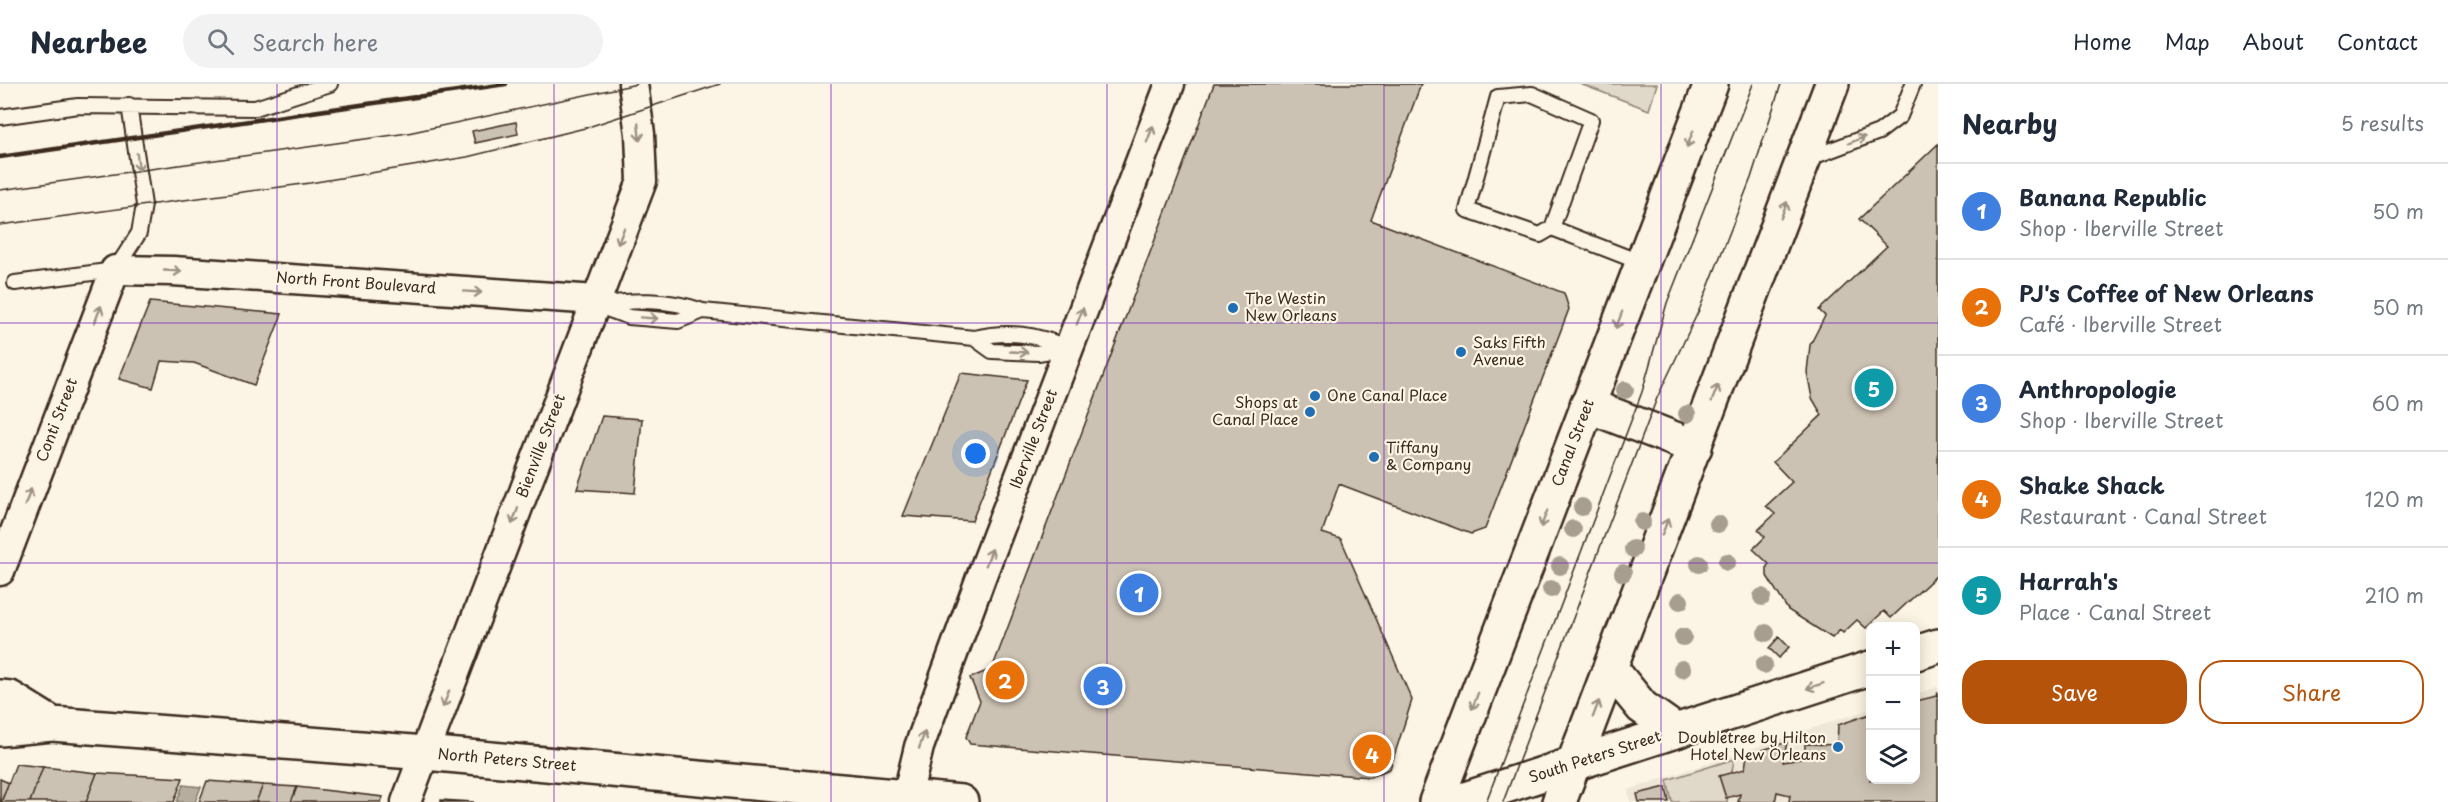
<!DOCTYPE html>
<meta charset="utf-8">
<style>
body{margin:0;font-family:"Playpen Sans",sans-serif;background:#f2f2f3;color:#1f2937}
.controls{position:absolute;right:18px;bottom:18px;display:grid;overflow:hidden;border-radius:12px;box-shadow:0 3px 15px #0003}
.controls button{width:54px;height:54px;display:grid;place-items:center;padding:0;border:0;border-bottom:2px solid #e0e1e3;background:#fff;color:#1f2937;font:30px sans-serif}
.you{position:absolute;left:976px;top:370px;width:21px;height:21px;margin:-15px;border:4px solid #fff;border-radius:50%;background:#1a73e8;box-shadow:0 0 0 9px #1a73e833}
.badge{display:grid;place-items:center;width:39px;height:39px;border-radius:50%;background:#b45309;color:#fff;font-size:20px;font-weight:700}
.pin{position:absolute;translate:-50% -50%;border:3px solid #fff;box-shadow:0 2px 6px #0006}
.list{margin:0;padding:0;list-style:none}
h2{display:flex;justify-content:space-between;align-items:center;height:78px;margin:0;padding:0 24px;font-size:26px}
h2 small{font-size:20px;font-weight:400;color:#747a83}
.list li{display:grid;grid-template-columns:39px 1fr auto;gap:18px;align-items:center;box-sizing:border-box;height:96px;padding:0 24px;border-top:2px solid #e0e1e3}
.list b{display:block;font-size:22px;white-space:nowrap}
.list p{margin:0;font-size:20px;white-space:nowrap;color:#747a83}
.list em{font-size:20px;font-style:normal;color:#747a83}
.actions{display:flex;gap:12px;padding:18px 24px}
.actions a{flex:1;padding:14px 0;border:2px solid #b45309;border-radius:24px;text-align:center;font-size:21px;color:#b45309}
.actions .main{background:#b45309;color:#fff}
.icon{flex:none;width:33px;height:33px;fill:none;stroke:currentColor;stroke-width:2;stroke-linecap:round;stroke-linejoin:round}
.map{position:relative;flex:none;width:1938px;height:718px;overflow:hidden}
header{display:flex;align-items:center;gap:36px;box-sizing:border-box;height:84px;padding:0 30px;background:#fff;border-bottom:2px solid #e0e1e3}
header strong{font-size:28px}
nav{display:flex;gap:33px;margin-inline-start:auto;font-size:21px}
.search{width:420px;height:54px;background:#f2f2f3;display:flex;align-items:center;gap:15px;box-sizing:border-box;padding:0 21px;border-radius:33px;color:#747a83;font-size:22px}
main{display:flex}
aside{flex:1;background:#fff}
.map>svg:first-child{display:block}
</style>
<header>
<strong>Nearbee</strong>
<div class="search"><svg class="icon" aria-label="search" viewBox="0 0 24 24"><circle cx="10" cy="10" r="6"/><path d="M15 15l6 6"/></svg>Search here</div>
<nav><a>Home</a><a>Map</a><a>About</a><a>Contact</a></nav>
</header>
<main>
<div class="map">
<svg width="1938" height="718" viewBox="0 0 1938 718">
<rect width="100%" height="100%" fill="#fcf5e5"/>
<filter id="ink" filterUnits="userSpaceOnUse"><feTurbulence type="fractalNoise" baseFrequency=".0167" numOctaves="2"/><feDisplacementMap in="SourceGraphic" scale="12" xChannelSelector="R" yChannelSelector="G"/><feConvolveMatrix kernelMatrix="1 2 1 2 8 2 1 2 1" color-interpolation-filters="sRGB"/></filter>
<g filter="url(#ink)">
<!-- built -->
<path fill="#eee6d6" d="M1938,603V718H1630L1628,706L1870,625V696H1916V610Z"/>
<!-- green -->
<path fill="#e0d8c8" stroke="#8e8173" stroke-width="1.5" d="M1580,0H1657L1649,26Z
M1734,675L1727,718H1672L1667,696Z"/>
<!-- water -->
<path fill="#b7ad9e" stroke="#85796b" stroke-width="1.5" d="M183,701L201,703L195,718H177Z"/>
<!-- building -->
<path fill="#ccc2b3" stroke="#3b2a1e" stroke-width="1.5" d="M1214,0H1421L1371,136L1564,209L1569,225L1485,445L1471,450L1339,400L1322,449L1341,455L1412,616L1390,685L1370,693L970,660L966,653L980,617L970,594L992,585Z
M516,38L518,50L475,59L472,47Z
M1938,60V495L1936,492L1891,534L1884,527L1866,544L1857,536L1843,549L1840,546L1832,554L1788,526L1767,492V482L1769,480L1753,465L1765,453L1758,446L1775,430L1766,422L1792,398L1773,378L1822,331L1812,314L1807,288L1810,261L1825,232L1819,226L1887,162L1859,135Z
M150,218L282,230L254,301L194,279L161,277L153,304L119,295Z
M961,289L1027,296L972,437L903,432Z
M602,332L642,335L635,409L577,405Z
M1779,553L1789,563L1779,574L1769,564Z
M1938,608V718H1789L1790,711L1777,708L1775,718H1738L1740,710L1726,714L1719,692L1745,685L1747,671L1787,658L1783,678L1805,674V660L1837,661L1838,641L1870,630V696H1916V617L1937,612Z
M16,680L43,683L30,718H1Z
M43,683L97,689L86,718H30Z
M97,689L183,694L174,718H86Z
M0,695L9,699L1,718H0Z
M207,697L263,701L256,718H199Z
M263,701L297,703L291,718H256Z
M297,703L383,713L381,718H291Z
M1666,703L1669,718H1639L1637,710Z
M441,716L474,718H441Z"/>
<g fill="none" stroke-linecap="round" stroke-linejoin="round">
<!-- service casing -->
<g stroke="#3b2a1e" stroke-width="18">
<path id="service" d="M0,33L78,22L255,24L330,0
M1807,75L1879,48L1900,32L1913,0
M1552,144L1591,36L1532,10L1498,13L1467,126L1540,151L1552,144L1642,179
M15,199L115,186L139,149L144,121L129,21
M595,221C632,216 667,214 703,227L974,254C1008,246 1036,250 1068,264
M598,222L629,233L678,237L703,227
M974,254L992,267L1038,269L1068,264"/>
</g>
<!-- minor casing -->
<g stroke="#3b2a1e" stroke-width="33">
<path id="minor" d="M0,487L115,186L173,187L597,216
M907,713L919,663L980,496L1170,0
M406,718L642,97L640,50L633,0"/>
</g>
<!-- tertiary casing -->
<g stroke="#3b2a1e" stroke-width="38">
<path id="tertiary" d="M1916,569L1938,562
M0,613L10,614L52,640
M0,645L52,640L425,669L961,718
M1456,718L1870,584"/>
</g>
<!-- secondary casing -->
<g stroke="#3b2a1e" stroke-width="38">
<path id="secondary" d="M1587,321L1695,363"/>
</g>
<!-- primary casing -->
<g stroke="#3b2a1e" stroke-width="38">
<path id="primary" d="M1611,585L1642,623L1676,647
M1436,718L1711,0
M1559,718L1832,0"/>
</g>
<!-- service -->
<use href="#service" stroke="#fcf5e5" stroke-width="14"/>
<!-- minor -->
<use href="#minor" stroke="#fcf5e5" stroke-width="28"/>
<!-- tertiary -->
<use href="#tertiary" stroke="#fcf5e5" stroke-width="33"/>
<!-- secondary -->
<use href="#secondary" stroke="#fcf5e5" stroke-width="33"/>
<!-- primary -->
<use href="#primary" stroke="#fcf5e5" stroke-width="33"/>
<!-- tram -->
<path stroke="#3b2a1e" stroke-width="1.5" d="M0,106L408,49L637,0
M0,141L310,99L467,73L585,44L720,0
M1486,718L1642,308L1667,219L1753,0
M1503,718L1657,314L1700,224L1751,94L1781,0"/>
<!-- rail -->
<path stroke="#3b2a1e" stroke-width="4.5" d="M0,73L506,0"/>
</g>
<!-- trees -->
<g fill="#a89e8f">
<circle cx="1625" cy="306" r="9"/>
<circle cx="1687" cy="330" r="9"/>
<circle cx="1582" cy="423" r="9"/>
<circle cx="1642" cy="438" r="9"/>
<circle cx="1718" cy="440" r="9"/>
<circle cx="1573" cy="445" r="9"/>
<circle cx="1633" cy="465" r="9"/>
<circle cx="1727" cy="478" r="9"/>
<circle cx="1699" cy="480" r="9"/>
<circle cx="1560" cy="482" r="9"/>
<circle cx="1623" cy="489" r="9"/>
<circle cx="1551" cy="505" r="9"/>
<circle cx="1762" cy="513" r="9"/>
<circle cx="1680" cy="517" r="9"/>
<circle cx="1766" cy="549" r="9"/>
<circle cx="1683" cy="553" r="9"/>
<circle cx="1764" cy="581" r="9"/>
<circle cx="1682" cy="585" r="9"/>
</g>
<!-- one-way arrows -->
<defs><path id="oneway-shaft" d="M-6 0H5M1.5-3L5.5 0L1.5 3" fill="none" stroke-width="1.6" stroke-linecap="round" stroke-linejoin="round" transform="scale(1.5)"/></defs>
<g stroke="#9c9082">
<use href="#oneway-shaft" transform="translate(639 48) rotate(84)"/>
<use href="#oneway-shaft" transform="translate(1150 50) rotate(-69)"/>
<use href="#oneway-shaft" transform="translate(1690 55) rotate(111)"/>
<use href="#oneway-shaft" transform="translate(1857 56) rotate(-22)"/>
<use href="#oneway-shaft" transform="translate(138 78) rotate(82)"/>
<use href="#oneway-shaft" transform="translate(1784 126) rotate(-69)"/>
<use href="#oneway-shaft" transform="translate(621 152) rotate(111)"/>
<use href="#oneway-shaft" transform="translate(173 187) rotate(3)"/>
<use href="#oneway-shaft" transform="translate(473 208) rotate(4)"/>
<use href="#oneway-shaft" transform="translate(98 230) rotate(-69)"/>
<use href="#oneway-shaft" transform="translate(1080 232) rotate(-69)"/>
<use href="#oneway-shaft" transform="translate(649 234) rotate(4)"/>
<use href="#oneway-shaft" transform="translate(1619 236) rotate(111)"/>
<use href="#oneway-shaft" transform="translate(1019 268) rotate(3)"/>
<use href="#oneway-shaft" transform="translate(1715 309) rotate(-69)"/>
<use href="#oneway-shaft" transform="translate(28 413) rotate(-69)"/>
<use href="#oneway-shaft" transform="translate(515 432) rotate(111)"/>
<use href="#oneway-shaft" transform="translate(1544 435) rotate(111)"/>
<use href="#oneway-shaft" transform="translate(1665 443) rotate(-69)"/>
<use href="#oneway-shaft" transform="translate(989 473) rotate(-69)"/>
<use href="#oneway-shaft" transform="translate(1815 602) rotate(162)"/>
<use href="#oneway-shaft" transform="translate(446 615) rotate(111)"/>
<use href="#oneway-shaft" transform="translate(1475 617) rotate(111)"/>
<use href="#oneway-shaft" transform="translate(1596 625) rotate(-69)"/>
<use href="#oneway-shaft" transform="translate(922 656) rotate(-71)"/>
</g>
</g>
<!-- grid -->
<path fill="none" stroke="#7b2cbf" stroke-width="1.5" stroke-opacity="0.55" d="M277,0V718M554,0V718M831,0V718M1107,0V718M1384,0V718M1661,0V718M0,239H1938M0,479H1938"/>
<!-- markers -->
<g fill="#1f6fb2" stroke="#fcf5e5" stroke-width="2">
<circle cx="1233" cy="224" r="6"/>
<circle cx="1461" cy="268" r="6"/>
<circle cx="1315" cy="312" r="6"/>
<circle cx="1310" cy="328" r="6"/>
<circle cx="1374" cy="373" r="6"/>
<circle cx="1838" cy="663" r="6"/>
</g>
<g text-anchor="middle" stroke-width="4.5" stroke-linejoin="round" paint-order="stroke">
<!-- street labels -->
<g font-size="15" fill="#3b2a1e" stroke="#fcf5e5">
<text transform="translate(356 199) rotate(4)" y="5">North Front Boulevard</text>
<text transform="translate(57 336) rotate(-69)" y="5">Conti Street</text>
<text transform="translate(1034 355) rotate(-69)" y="5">Iberville Street</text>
<text transform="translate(1573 359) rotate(-69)" y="5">Canal Street</text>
<text transform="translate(541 362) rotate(-69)" y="5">Bienville Street</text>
<text transform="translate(1595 673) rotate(-18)" y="5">South Peters Street</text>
<text transform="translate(507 676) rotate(5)" y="5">North Peters Street</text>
</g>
<!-- poi labels -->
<g font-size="15" fill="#3b2a1e" stroke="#fcf5e5" text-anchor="start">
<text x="1245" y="220">The Westin<tspan x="1245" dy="17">New Orleans</tspan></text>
<text x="1473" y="264">Saks Fifth<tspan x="1473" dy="17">Avenue</tspan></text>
<text x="1327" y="317">One Canal Place</text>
<text x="1298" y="324" text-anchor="end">Shops at<tspan x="1298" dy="17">Canal Place</tspan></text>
<text x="1386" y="369">Tiffany<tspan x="1386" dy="17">&amp; Company</tspan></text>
<text x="1826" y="659" text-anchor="end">Doubletree by Hilton<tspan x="1826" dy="17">Hotel New Orleans</tspan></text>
</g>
</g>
</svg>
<div class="controls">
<button>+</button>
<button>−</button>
<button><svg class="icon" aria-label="layers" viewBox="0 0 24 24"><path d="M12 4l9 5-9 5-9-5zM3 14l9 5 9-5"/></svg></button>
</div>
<div class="you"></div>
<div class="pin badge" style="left:1139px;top:509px;background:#3f7fe0">1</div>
<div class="pin badge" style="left:1005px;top:596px;background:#e8710a">2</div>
<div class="pin badge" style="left:1103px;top:602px;background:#3f7fe0">3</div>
<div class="pin badge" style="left:1372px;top:670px;background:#e8710a">4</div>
<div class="pin badge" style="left:1874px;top:304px;background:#0f9aa8">5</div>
</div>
<aside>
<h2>Nearby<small>5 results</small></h2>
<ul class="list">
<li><span class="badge" style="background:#3f7fe0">1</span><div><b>Banana Republic</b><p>Shop · Iberville Street</p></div><em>50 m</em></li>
<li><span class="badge" style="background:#e8710a">2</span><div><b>PJ's Coffee of New Orleans</b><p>Café · Iberville Street</p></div><em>50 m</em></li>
<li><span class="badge" style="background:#3f7fe0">3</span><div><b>Anthropologie</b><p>Shop · Iberville Street</p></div><em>60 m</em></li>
<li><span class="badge" style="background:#e8710a">4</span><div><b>Shake Shack</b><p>Restaurant · Canal Street</p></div><em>120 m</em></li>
<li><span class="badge" style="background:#0f9aa8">5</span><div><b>Harrah's</b><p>Place · Canal Street</p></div><em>210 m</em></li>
</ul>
<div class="actions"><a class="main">Save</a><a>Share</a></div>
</aside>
</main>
